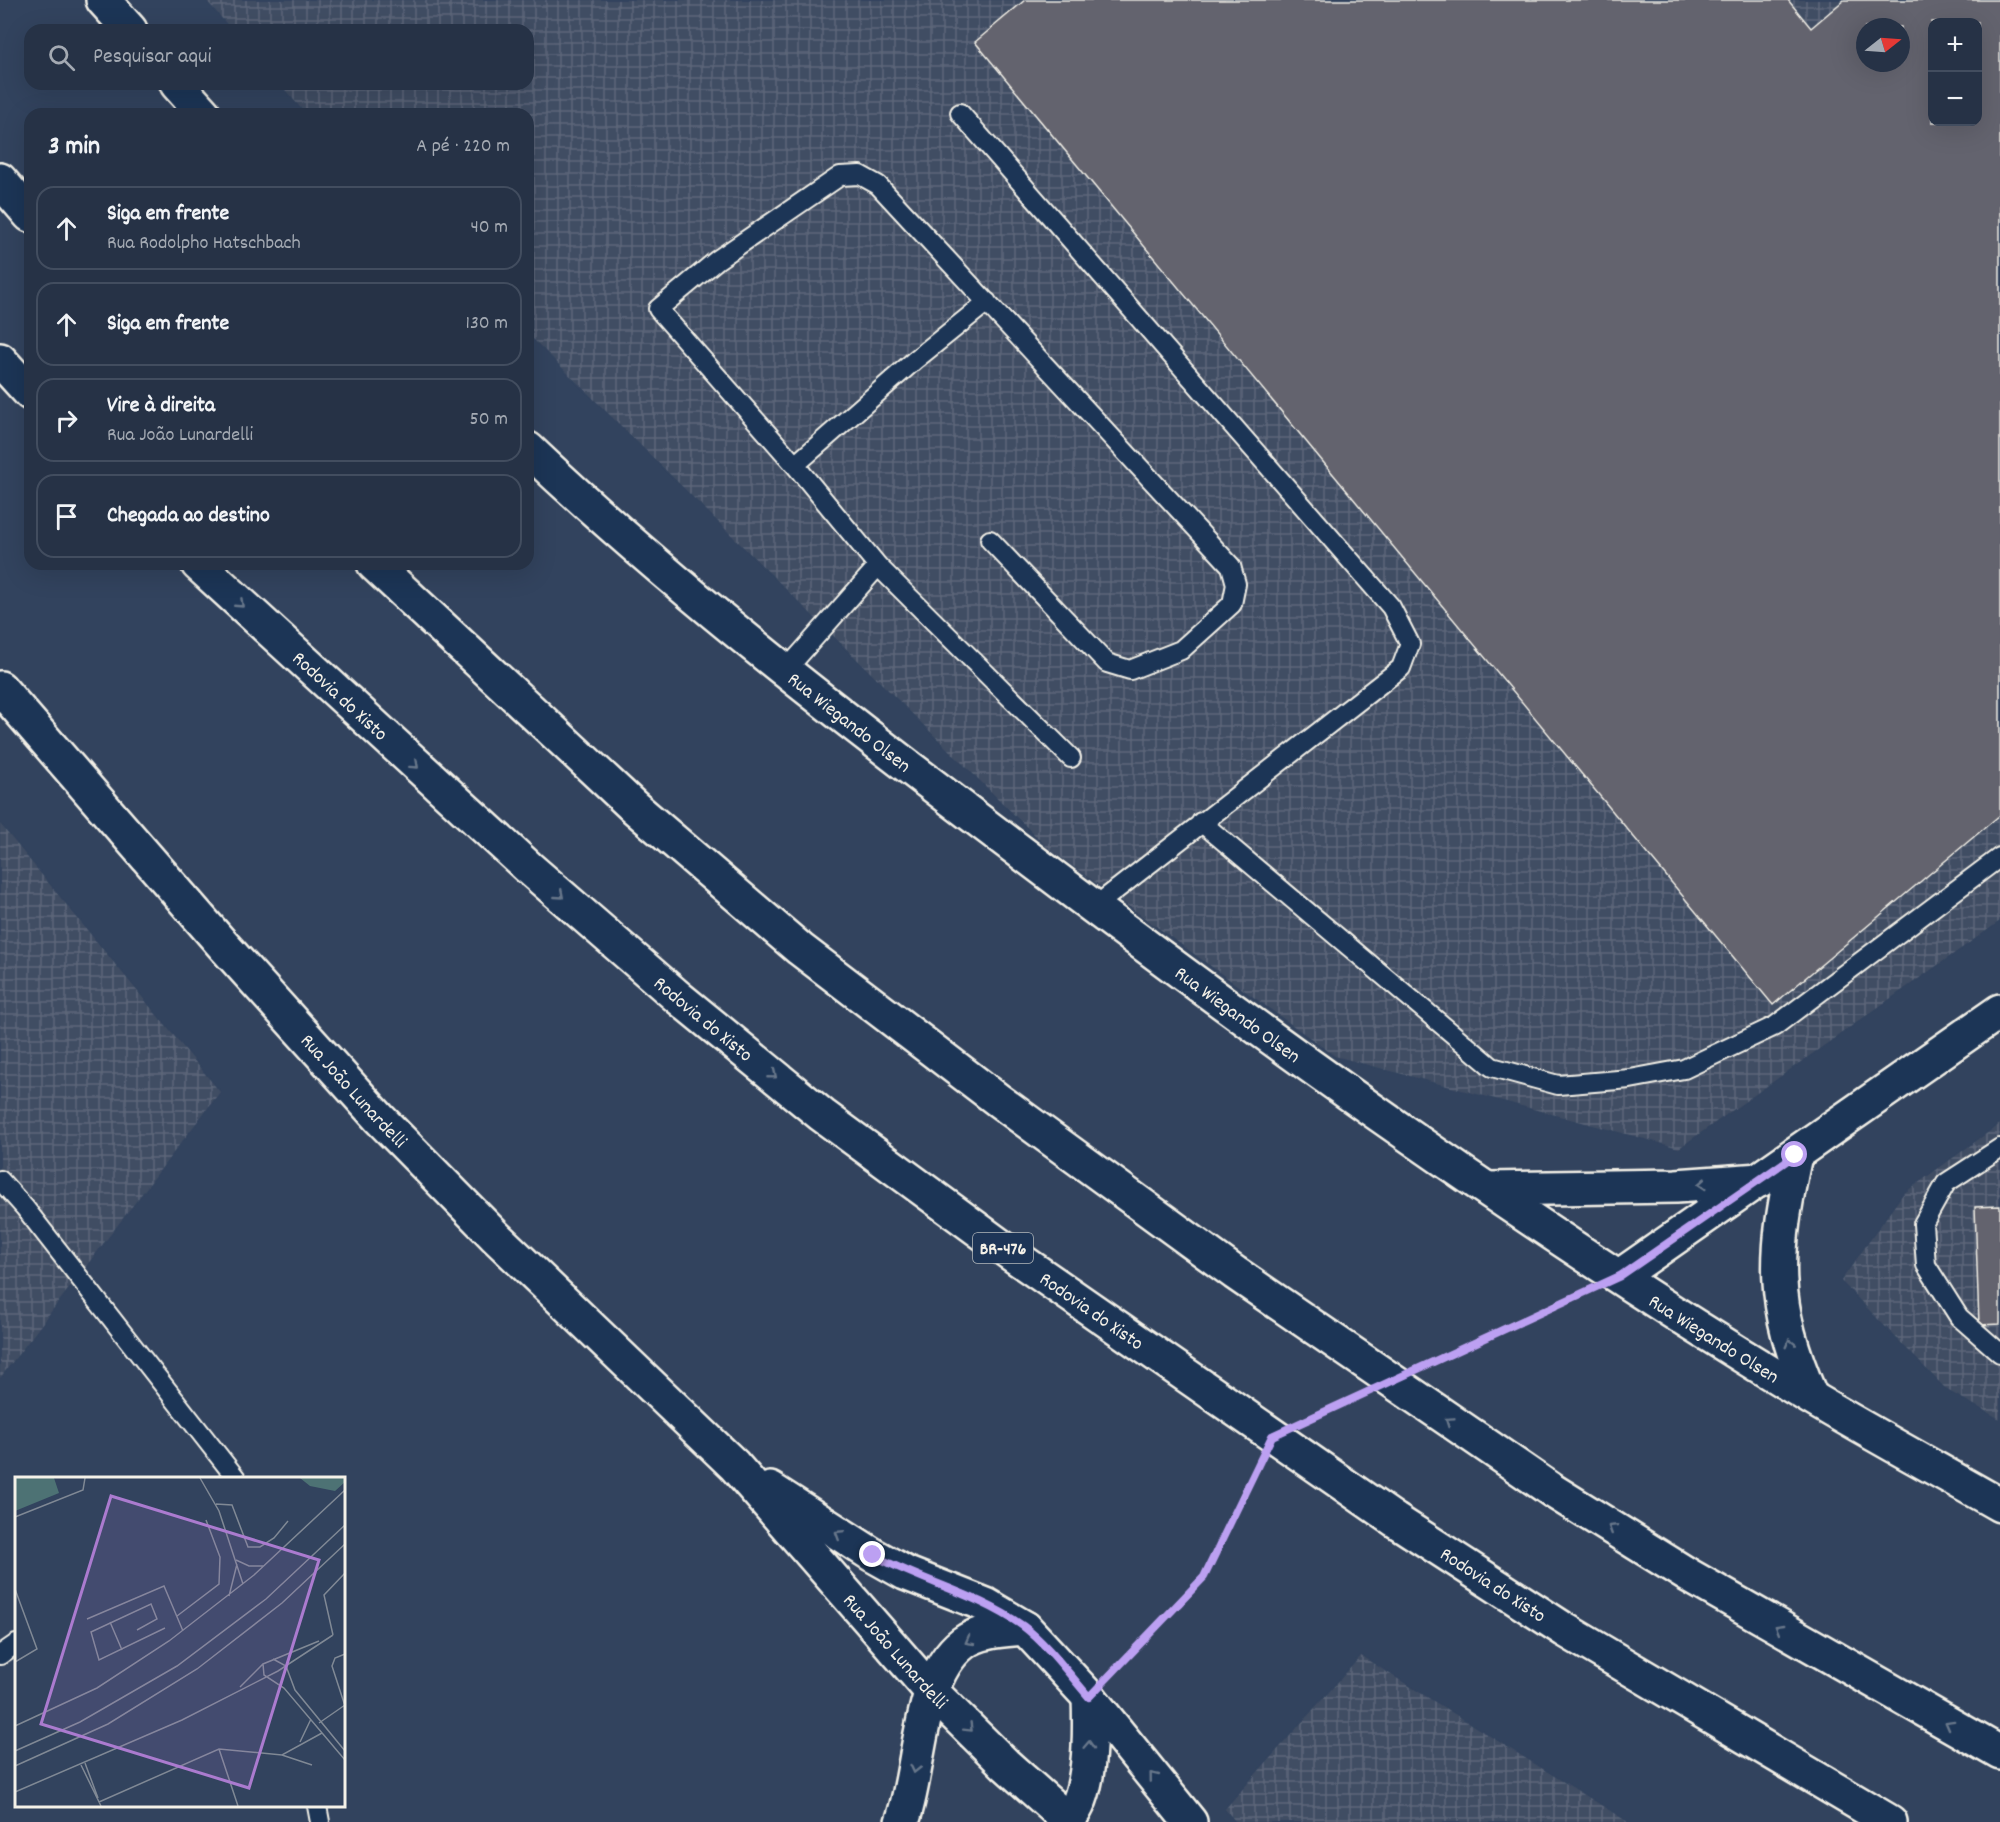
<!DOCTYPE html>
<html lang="pt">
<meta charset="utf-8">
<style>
body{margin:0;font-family:Dekko,sans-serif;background:#2e3a4d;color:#f1f3f6}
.controls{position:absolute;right:18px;top:18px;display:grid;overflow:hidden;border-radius:12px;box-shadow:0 6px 24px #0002}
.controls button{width:54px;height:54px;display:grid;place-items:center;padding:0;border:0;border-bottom:2px solid #424d5f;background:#263246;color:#f1f3f6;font:30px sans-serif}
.compass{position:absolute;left:1856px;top:18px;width:54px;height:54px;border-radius:50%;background:#263246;box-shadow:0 6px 24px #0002;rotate:73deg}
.stop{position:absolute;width:18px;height:18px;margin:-14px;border:4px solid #bca0f2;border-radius:50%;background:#fff}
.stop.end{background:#bca0f2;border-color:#fff;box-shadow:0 2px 6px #0008}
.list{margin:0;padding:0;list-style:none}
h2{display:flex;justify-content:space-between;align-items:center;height:78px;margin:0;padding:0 24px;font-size:26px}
h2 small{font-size:20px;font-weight:400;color:#a4aab3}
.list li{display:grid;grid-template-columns:39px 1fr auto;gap:18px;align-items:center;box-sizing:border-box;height:84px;margin:0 12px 12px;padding:0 12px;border:2px solid #424d5f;border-radius:18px}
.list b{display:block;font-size:22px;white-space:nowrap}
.list p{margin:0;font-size:20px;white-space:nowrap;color:#a4aab3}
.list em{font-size:20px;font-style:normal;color:#a4aab3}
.icon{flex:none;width:33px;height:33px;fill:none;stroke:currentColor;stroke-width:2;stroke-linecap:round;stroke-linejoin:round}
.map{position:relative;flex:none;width:2000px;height:1822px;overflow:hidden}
.search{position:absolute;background:#263246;box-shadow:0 6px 24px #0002;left:24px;top:24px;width:510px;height:66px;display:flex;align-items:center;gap:15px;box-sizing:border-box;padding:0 21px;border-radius:18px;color:#a4aab3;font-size:22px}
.panel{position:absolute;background:#263246;box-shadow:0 6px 24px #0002;left:24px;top:108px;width:510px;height:462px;border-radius:18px}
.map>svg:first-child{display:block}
</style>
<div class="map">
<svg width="2000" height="1822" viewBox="0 0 2000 1822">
<defs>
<pattern id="industrial-grid" width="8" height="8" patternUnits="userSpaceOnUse" patternTransform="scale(1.5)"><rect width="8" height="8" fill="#414d63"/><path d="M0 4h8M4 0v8" fill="none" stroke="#5d6779"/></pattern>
</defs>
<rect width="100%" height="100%" fill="#32435e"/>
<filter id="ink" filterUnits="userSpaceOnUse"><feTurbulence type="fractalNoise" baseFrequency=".0167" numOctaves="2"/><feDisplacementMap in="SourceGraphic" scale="12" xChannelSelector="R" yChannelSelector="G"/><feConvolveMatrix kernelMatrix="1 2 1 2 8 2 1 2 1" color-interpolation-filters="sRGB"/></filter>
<g filter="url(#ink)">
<!-- industrial -->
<path fill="url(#industrial-grid)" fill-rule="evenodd" d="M206,0H2000V921L1679,1148L1335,1056L1048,848L528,334V114H306L280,84H528V30H232ZM1932,22H1978V122H1932ZM1865,27H1901V63H1865Z
M0,824L220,1092L0,1378Z
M2000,1124V1419L1947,1390L1841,1281L1903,1194Z
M1361,1656L1628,1822H1236L1225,1809Z"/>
<!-- building -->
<path fill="#64636e" stroke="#f4f1e8" stroke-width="1.5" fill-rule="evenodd" d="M1025,0H1788L1811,28L1844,0H2000V815L1773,1005L975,42ZM1932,22H1978V122H1932ZM1865,27H1901V63H1865Z
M2000,1206V1324L1979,1325L1975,1207Z"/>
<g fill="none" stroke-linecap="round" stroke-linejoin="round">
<!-- service casing -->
<g stroke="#f4f1e8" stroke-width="22">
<path id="service" d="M960,113L1391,607L1410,644L1401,668L1094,907
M795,465L915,360L987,302
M990,540L1107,663L1130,670L1181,650L1232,604L1236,584L1231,566L878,185L860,175L840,176L717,260L658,309L795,465L878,566L1071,758
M786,670L878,566
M1201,822L1492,1067L1558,1085L1630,1079L1684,1069L1775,1026L2000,857
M2000,1148L1946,1183L1923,1224L1926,1265L1959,1317L2000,1353
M0,1180L25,1208L236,1478
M0,1655L16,1644
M317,1806L320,1822"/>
</g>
<!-- minor casing -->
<g stroke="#f4f1e8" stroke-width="38">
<path id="minor" d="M1620,1276L2000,1011"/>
</g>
<!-- tertiary casing -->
<g stroke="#f4f1e8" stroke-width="38">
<g id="tertiary">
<path id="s1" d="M0,688L223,945L380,1119L494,1235L734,1465L931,1691L1005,1764L1070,1822"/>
<path d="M770,1489L873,1555L905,1573L986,1605L1025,1628L1089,1697L1190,1822"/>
<path d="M902,1822C921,1770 917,1678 963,1643C980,1630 1005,1630 1025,1628"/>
<path d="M1063,1822C1093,1807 1090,1725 1089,1697"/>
</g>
</g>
<!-- secondary casing -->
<g stroke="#f4f1e8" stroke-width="38">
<g id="secondary">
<path d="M103,0L130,30"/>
<path d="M177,84L204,114"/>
<path id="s2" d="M528,449C682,595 852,725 1022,853C1274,1044 1539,1234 1810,1397C1872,1434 1937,1469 2000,1505"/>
<path d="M1795,1155C1774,1255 1770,1302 1811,1397"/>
<path d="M1489,1189L1676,1186L1760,1180"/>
</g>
</g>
<!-- trunk casing -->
<g stroke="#f4f1e8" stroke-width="38">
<g id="trunk">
<path d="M0,180L30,215"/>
<path d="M0,360L30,393"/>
<path id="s3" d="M198,564L528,867L679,998L822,1115L1010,1253L1395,1520L1565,1630L1890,1822"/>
<path d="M374,564L633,806L800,949L998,1100L1235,1273L1553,1491L1688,1575L2000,1753"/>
</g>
</g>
<!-- path -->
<path stroke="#f4f1e8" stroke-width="4" stroke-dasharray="6 4.5" stroke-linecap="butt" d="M1429,1364L1581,1294
M1309,1419L1354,1398
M1112,1673L1204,1577L1257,1468"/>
<!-- service -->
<use href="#service" stroke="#1d3557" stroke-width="18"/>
<!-- minor -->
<use href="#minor" stroke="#1d3557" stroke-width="33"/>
<!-- tertiary -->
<use href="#tertiary" stroke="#1d3557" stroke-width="33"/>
<!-- secondary -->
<use href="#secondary" stroke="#1d3557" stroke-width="33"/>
<!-- trunk -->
<use href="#trunk" stroke="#1d3557" stroke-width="33"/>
</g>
<!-- one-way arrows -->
<defs><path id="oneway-chevron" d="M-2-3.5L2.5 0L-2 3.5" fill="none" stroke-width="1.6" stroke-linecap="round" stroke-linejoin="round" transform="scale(1.5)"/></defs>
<g stroke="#68778a">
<use href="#oneway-chevron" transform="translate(240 604) rotate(43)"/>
<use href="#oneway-chevron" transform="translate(415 765) rotate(42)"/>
<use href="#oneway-chevron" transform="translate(560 895) rotate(41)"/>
<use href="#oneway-chevron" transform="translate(773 1075) rotate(39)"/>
<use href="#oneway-chevron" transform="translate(1702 1184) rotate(176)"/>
<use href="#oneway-chevron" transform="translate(1790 1343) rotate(-104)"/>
<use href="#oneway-chevron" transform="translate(1449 1421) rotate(-146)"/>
<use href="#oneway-chevron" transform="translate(1612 1528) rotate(-148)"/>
<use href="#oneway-chevron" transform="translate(839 1534) rotate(-148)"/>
<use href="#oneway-chevron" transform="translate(1779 1628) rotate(-150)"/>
<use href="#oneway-chevron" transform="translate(969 1641) rotate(151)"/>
<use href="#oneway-chevron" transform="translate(1949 1724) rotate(-151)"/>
<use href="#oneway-chevron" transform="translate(969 1728) rotate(45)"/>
<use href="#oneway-chevron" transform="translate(1089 1745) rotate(-87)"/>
<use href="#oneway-chevron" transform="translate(915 1769) rotate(103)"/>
<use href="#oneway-chevron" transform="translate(1153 1776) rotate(-129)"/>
</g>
</g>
<g fill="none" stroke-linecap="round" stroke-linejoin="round" filter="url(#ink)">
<!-- route -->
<path stroke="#bca0f2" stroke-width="8" d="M873,1555C921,1581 978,1594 1023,1626C1048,1645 1068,1673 1089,1697L1204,1577L1272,1436L1620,1276L1795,1155"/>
</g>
<g text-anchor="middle" stroke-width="5" stroke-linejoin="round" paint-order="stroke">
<!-- shield labels -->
<rect fill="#1d3557" stroke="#b4b9bc" stroke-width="1.5" x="973" y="1233" width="60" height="30" rx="4.5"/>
<g font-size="18" font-weight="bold" fill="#f4f1e8">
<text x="1003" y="1254">BR-476</text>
</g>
<!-- street labels -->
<g font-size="20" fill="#f4f1e8" stroke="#1d3557">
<text dy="7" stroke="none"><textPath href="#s3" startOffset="194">Rodovia do Xisto</textPath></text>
<text dy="7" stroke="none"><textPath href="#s2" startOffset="422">Rua Wiegando Olsen</textPath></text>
<text dy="7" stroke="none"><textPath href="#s2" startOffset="908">Rua Wiegando Olsen</textPath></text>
<text dy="7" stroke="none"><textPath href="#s3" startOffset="680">Rodovia do Xisto</textPath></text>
<text dy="7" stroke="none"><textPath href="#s1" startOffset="536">Rua João Lunardelli</textPath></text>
<text dy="7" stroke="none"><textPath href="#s3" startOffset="1166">Rodovia do Xisto</textPath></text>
<text dy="7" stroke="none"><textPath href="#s2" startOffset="1484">Rua Wiegando Olsen</textPath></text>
<text dy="7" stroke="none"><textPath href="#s3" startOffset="1652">Rodovia do Xisto</textPath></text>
<text dy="7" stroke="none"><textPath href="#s1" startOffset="1316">Rua João Lunardelli</textPath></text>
</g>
</g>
<!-- overview -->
<g transform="translate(15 1477)">
<rect width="330" height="330" fill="#32435e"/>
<path d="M0,1H39L44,16L0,34ZM285,1H330V5L320,14L295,9Z" fill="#4d7274"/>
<path fill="none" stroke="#808995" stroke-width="1.5" d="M185,1L204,34L228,107M201,27L217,28L233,70H245L259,61L273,44M0,40L68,13L70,1M221,83L234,89H249M0,112L22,172L0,185M214,119L222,87M162,139L204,107L205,80L191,43M72,142L149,109L168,154M95,145L107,173M122,153L142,142L136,127L76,155L84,183L150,151M318,158L309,118L330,96M330,177L320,181L317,189L330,229M258,182L271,189L280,213L330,274M248,187L249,198L269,211L330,283M225,210L248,187L304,164M304,246L330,228M0,249L82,211L154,164L239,98L330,13M285,265L296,242M204,272L223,329M0,274L65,245L162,189L251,122L330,48M267,278L297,288M70,286L83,321M66,288L86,329M0,289L93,247L182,192L267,126L330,67M0,315L167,243L263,194L318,158M84,325L204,272L267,278L307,256"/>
<path fill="#ab7bcf" fill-opacity="0.15" stroke="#ab7bcf" stroke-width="3" d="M96,19L304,83L234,311L26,247Z"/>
<rect width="330" height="330" fill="none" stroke="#f4f1e8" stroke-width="3"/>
</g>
</svg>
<div class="controls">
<button>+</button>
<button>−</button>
</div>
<svg class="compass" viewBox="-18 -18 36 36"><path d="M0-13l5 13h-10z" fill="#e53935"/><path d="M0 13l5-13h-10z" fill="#a4aab3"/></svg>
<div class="stop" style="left:1795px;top:1155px"></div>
<div class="stop end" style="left:873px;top:1555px"></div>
<div class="search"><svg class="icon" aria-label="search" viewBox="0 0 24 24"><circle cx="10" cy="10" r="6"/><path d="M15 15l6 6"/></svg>Pesquisar aqui</div>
<section class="panel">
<h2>3 min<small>A pé · 220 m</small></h2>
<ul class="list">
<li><svg class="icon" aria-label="ahead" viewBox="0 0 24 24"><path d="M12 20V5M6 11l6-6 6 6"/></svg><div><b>Siga em frente</b><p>Rua Rodolpho Hatschbach</p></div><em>40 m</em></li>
<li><svg class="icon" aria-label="ahead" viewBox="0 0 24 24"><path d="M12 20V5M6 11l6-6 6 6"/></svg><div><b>Siga em frente</b></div><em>130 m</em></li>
<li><svg class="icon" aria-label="right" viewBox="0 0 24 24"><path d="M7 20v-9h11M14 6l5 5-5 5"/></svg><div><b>Vire à direita</b><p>Rua João Lunardelli</p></div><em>50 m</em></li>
<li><svg class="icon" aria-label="arrive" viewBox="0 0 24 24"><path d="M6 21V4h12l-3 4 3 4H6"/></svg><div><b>Chegada ao destino</b></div></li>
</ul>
</section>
</div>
